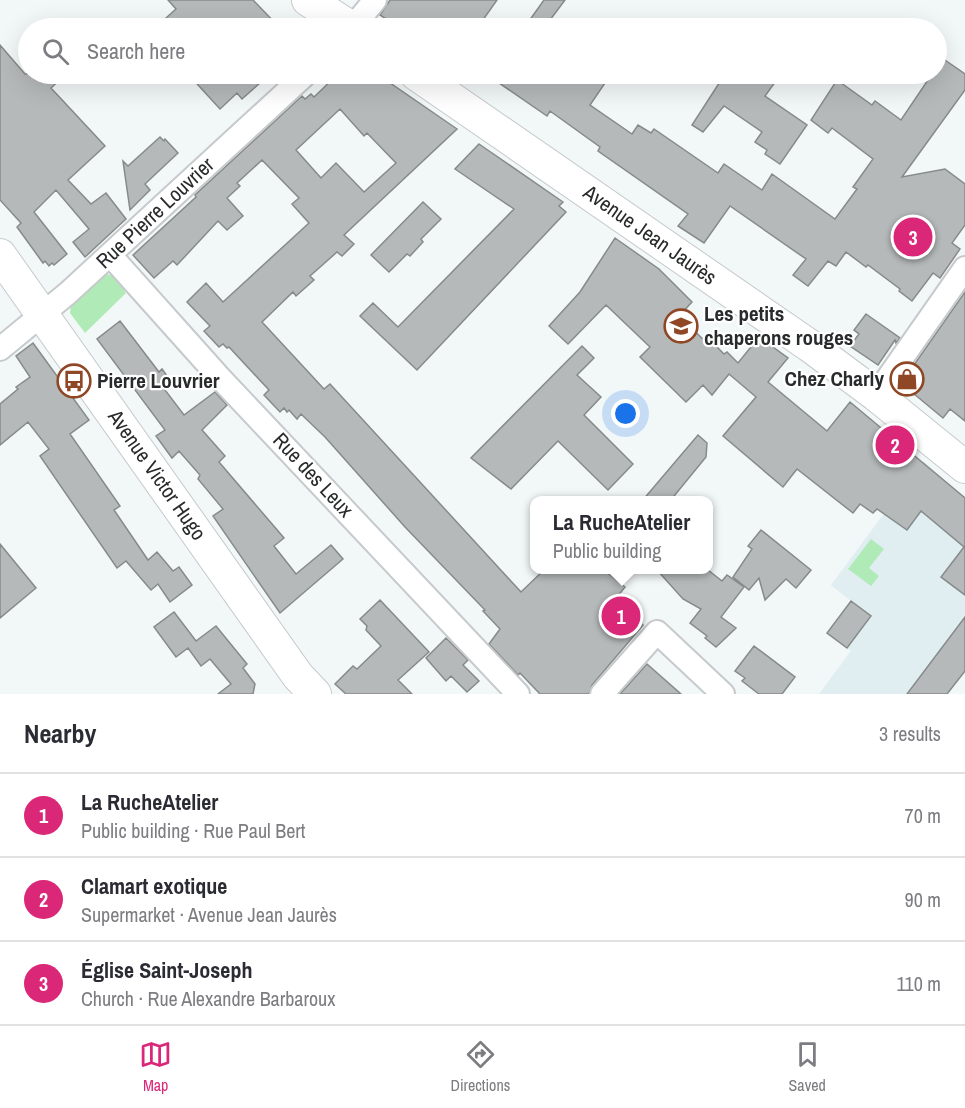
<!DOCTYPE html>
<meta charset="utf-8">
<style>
body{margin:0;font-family:"Archivo Narrow",sans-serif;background:#f2f2f3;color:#2b2b33}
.you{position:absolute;left:626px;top:414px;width:21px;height:21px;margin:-15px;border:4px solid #fff;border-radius:50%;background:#1a73e8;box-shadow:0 0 0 9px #1a73e833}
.badge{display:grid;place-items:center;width:39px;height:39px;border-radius:50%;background:#db2777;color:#fff;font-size:20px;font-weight:700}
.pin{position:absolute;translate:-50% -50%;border:3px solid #fff;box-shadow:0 2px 6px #0006}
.popup{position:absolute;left:530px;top:496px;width:183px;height:78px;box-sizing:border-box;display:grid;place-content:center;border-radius:12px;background:#fff;filter:drop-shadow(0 2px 4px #0005);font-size:20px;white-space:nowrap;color:#7c7c81}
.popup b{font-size:22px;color:#2b2b33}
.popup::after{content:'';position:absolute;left:50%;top:100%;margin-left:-12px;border:12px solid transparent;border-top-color:#fff}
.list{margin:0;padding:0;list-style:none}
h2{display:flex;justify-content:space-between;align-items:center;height:78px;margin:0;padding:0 24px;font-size:26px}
h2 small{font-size:20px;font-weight:400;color:#7c7c81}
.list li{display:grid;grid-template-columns:39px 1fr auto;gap:18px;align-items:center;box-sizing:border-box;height:84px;padding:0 24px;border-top:2px solid #e1e1e2}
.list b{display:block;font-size:22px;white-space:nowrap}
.list p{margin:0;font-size:20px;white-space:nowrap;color:#7c7c81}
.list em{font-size:20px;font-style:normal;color:#7c7c81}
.icon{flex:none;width:33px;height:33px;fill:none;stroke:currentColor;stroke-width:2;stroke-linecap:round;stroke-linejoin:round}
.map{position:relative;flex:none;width:965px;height:694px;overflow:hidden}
.search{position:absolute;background:#fff;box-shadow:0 6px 24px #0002;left:18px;right:18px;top:18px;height:66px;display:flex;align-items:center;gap:15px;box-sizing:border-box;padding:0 21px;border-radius:33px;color:#7c7c81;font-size:22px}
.sheet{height:330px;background:#fff}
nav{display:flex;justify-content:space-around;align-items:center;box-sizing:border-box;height:84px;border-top:2px solid #e1e1e2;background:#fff;font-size:16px;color:#7c7c81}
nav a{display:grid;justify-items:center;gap:3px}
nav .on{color:#db2777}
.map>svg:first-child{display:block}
</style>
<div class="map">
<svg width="965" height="694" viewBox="0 0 965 694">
<rect width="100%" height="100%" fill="#f2f7f8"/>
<!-- built -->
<path fill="#e0eef2" d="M923,461L965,498V671L947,694H819L851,651L827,633L851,601L831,585Z"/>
<!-- green -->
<path fill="#b0eab7" d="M104,274L118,276L126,287L124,291L126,293L85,333L70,313L71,304Z
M871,539L884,549L869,568L879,576L871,586L848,569Z"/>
<!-- building -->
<path fill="#b5b9b9" stroke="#868b8a" stroke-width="1.5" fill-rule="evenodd" d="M168,0H253L280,28H176L166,18L176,9Z
M390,0H497L478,27L468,20L462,28H400L380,15Z
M544,0H565L544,28H524Z
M0,45L25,74H66L51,88L105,146L68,180L91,204L106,193L126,219L85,257L73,242L89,229L56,190L34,212L67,254L54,265L52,263L49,266L45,261L43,263L17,227L21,223L0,200Z
M942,58L965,74V90L902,177L945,169L965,184V225L952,243L960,249L940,278L933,273L912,301L899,291L900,289L868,265L866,267L846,252L836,266L828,261L808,286L793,275L806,259L730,206L704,243L678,226L688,214L598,151L600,147L550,111L547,116L486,74H592L605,83L590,105L632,134L638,125L651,133L654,129L718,173L724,164L762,190L772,174L835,219L857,189L853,187L873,159L832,128L828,133L811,120L837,80L872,105L875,101L901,120L932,74H936V67Z
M188,74H270L242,99L237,93L220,109Z
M338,74H360L367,81L377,74L457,129L344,235L354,244L342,256L337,252L310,276L314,280L296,296L293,292L262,322L324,389L330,384L521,592L544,570H604L625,587L617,597L628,606L625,609L643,625L592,685L589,694H540L520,673L518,675L489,644L500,629L483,611L485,610L405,527L325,437L301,414L297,419L289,410L287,412L284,408L280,412L264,395L269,390L229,347L227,348L223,344L219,347L204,331L210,326L187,302L206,283L223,302L309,223L292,204L299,198L262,160L237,183L240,186L227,198L243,216L227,230L218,221L177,265L173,261L154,278L133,255L196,197L195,195L302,96L305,99L311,94L314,97ZM340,109L364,136L367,133L396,163L364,192L336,163L321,178L296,150Z
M725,74H781L765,96L807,125L780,164L765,154L767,150L755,142L762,132L724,106L703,132L692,125Z
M160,137L164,141L165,139L178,153L145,184L150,190L130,210L123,161L128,166Z
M479,144L563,202L559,206L566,212L417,370L360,316L373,303L398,327L514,209L455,169Z
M423,202L441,219L421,239L423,242L410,256L407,254L389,272L371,255Z
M615,238L659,269L692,302L679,316L709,345L712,342L724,354L727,352L738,363L759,337L788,358L768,382L827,431L850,402L965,498V595L941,577L964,547L921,511L907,530L877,509L873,513L860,504L853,513L797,469L783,487L723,436L756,397L729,374L712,395L703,385L686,402L640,357L650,347L606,305L568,344L549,326L580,292Z
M965,292V421L950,409L943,418L902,384V382Z
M866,314L900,338L896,343L895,340L878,365L850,346L859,334L854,330Z
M120,321L159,372L162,369L173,384L165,390L184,415L215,392L227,405L202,430L225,456L219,462L284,538L274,546L296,574L331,545L343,559L280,613L213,516L223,509L198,479L200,475L179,451L172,458L156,436L165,430L97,339Z
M33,343L89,420L70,434L120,506L114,510L148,560L157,552L173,571L179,567L192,585L170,602L158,584L151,590L126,561L117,568L40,456L49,449L28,422L0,445V404L18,389L16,387L30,377L16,356Z
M582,346L594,358L577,375L601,397L584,415L633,464L608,490L558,441L511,489L471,458Z
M698,435L707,443L706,457L670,501H642Z
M761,530L811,570L796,588L786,579L765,600L759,578L749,590L733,577L752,549L748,546Z
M0,544L36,588L0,618Z
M657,570H708L722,581L727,575L744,587L721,617L736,628L716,647L705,638L707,636L690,623L701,609L683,599Z
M380,600L429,652L398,680L412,694H346L335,684L353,666L357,669L381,646L366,630L367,626L360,619Z
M851,601L871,616L847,648L827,633Z
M174,612L196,641L216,626L247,664L243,668L255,684L253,694H218L231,684L210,659L201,666L188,648L176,657L154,627Z
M965,617V671L947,694H907Z
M446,638L468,660L463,665L479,681L467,692L451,676L446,681L426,658Z
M754,646L795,677L782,694H759L742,681L745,678L735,671Z
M647,664L681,694H620Z"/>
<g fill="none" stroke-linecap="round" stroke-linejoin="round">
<!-- street casing -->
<g stroke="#c6cacc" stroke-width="26">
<path id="street" d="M352,28L375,0
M110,255L221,379L518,694
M0,349L68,293L306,74
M876,395L965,268
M602,694L657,632L723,694"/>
</g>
<!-- secondary casing -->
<g stroke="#c6cacc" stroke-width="34">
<path id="secondary" d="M308,0L352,28
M416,74L810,346L876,395L965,467
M0,255L298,676L315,694"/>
</g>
<!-- street -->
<use href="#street" stroke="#fff" stroke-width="22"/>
<!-- secondary -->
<use href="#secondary" stroke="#fff" stroke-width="32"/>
</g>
<!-- icons -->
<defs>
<g id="school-ring" transform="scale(1.725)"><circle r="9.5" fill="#fff" stroke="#8f4726" stroke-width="1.5"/><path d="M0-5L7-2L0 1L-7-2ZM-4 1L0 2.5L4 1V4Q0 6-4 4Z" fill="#8f4726"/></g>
<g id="shop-ring" transform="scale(1.725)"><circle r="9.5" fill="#fff" stroke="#8f4726" stroke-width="1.5"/><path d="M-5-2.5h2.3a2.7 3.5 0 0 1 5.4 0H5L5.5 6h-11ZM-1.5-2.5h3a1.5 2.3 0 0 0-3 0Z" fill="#8f4726"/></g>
<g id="bus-ring" transform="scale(1.725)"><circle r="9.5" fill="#fff" stroke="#8f4726" stroke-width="1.5"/><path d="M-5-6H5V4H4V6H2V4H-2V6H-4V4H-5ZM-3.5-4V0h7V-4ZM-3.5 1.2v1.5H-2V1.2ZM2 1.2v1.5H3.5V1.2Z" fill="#8f4726"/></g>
</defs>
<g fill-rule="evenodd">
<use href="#school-ring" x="681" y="326"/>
<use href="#shop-ring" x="907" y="379"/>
<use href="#bus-ring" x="74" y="381"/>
</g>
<g text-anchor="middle" stroke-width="4.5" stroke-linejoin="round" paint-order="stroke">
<!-- street labels -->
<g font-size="21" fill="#292a2b" stroke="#fff">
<text transform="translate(155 213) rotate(-43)" y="7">Rue Pierre Louvrier</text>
<text transform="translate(650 235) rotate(35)" y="7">Avenue Jean Jaurès</text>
<text transform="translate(157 475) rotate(55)" y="7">Avenue Victor Hugo</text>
<text transform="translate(313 475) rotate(47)" y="7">Rue des Leux</text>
</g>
<!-- poi labels -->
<g font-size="21" font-weight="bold" fill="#292a2b" stroke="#fff" text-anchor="start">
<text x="704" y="321">Les petits<tspan x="704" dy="24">chaperons rouges</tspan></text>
<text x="884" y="386" text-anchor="end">Chez Charly</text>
<text x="97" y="388">Pierre Louvrier</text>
</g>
</g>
</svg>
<div class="you"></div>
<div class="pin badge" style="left:621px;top:616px">1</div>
<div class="popup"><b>La RucheAtelier</b>Public building</div>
<div class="pin badge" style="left:895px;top:445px">2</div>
<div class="pin badge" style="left:913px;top:237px">3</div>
<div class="search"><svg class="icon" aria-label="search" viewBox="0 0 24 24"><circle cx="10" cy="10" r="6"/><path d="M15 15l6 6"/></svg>Search here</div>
</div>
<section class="sheet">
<h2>Nearby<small>3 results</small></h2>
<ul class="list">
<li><span class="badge">1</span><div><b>La RucheAtelier</b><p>Public building · Rue Paul Bert</p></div><em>70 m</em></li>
<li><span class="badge">2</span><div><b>Clamart exotique</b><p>Supermarket · Avenue Jean Jaurès</p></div><em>90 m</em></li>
<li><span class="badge">3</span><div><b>Église Saint-Joseph</b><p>Church · Rue Alexandre Barbaroux</p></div><em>110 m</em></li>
</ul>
</section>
<nav>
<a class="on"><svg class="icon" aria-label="map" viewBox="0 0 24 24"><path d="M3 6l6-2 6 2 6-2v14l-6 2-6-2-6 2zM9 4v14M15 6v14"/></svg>Map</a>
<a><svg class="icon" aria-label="directions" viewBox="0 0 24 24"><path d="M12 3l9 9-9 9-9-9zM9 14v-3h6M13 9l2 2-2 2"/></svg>Directions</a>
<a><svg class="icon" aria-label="saved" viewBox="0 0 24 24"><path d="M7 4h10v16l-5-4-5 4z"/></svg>Saved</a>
</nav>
